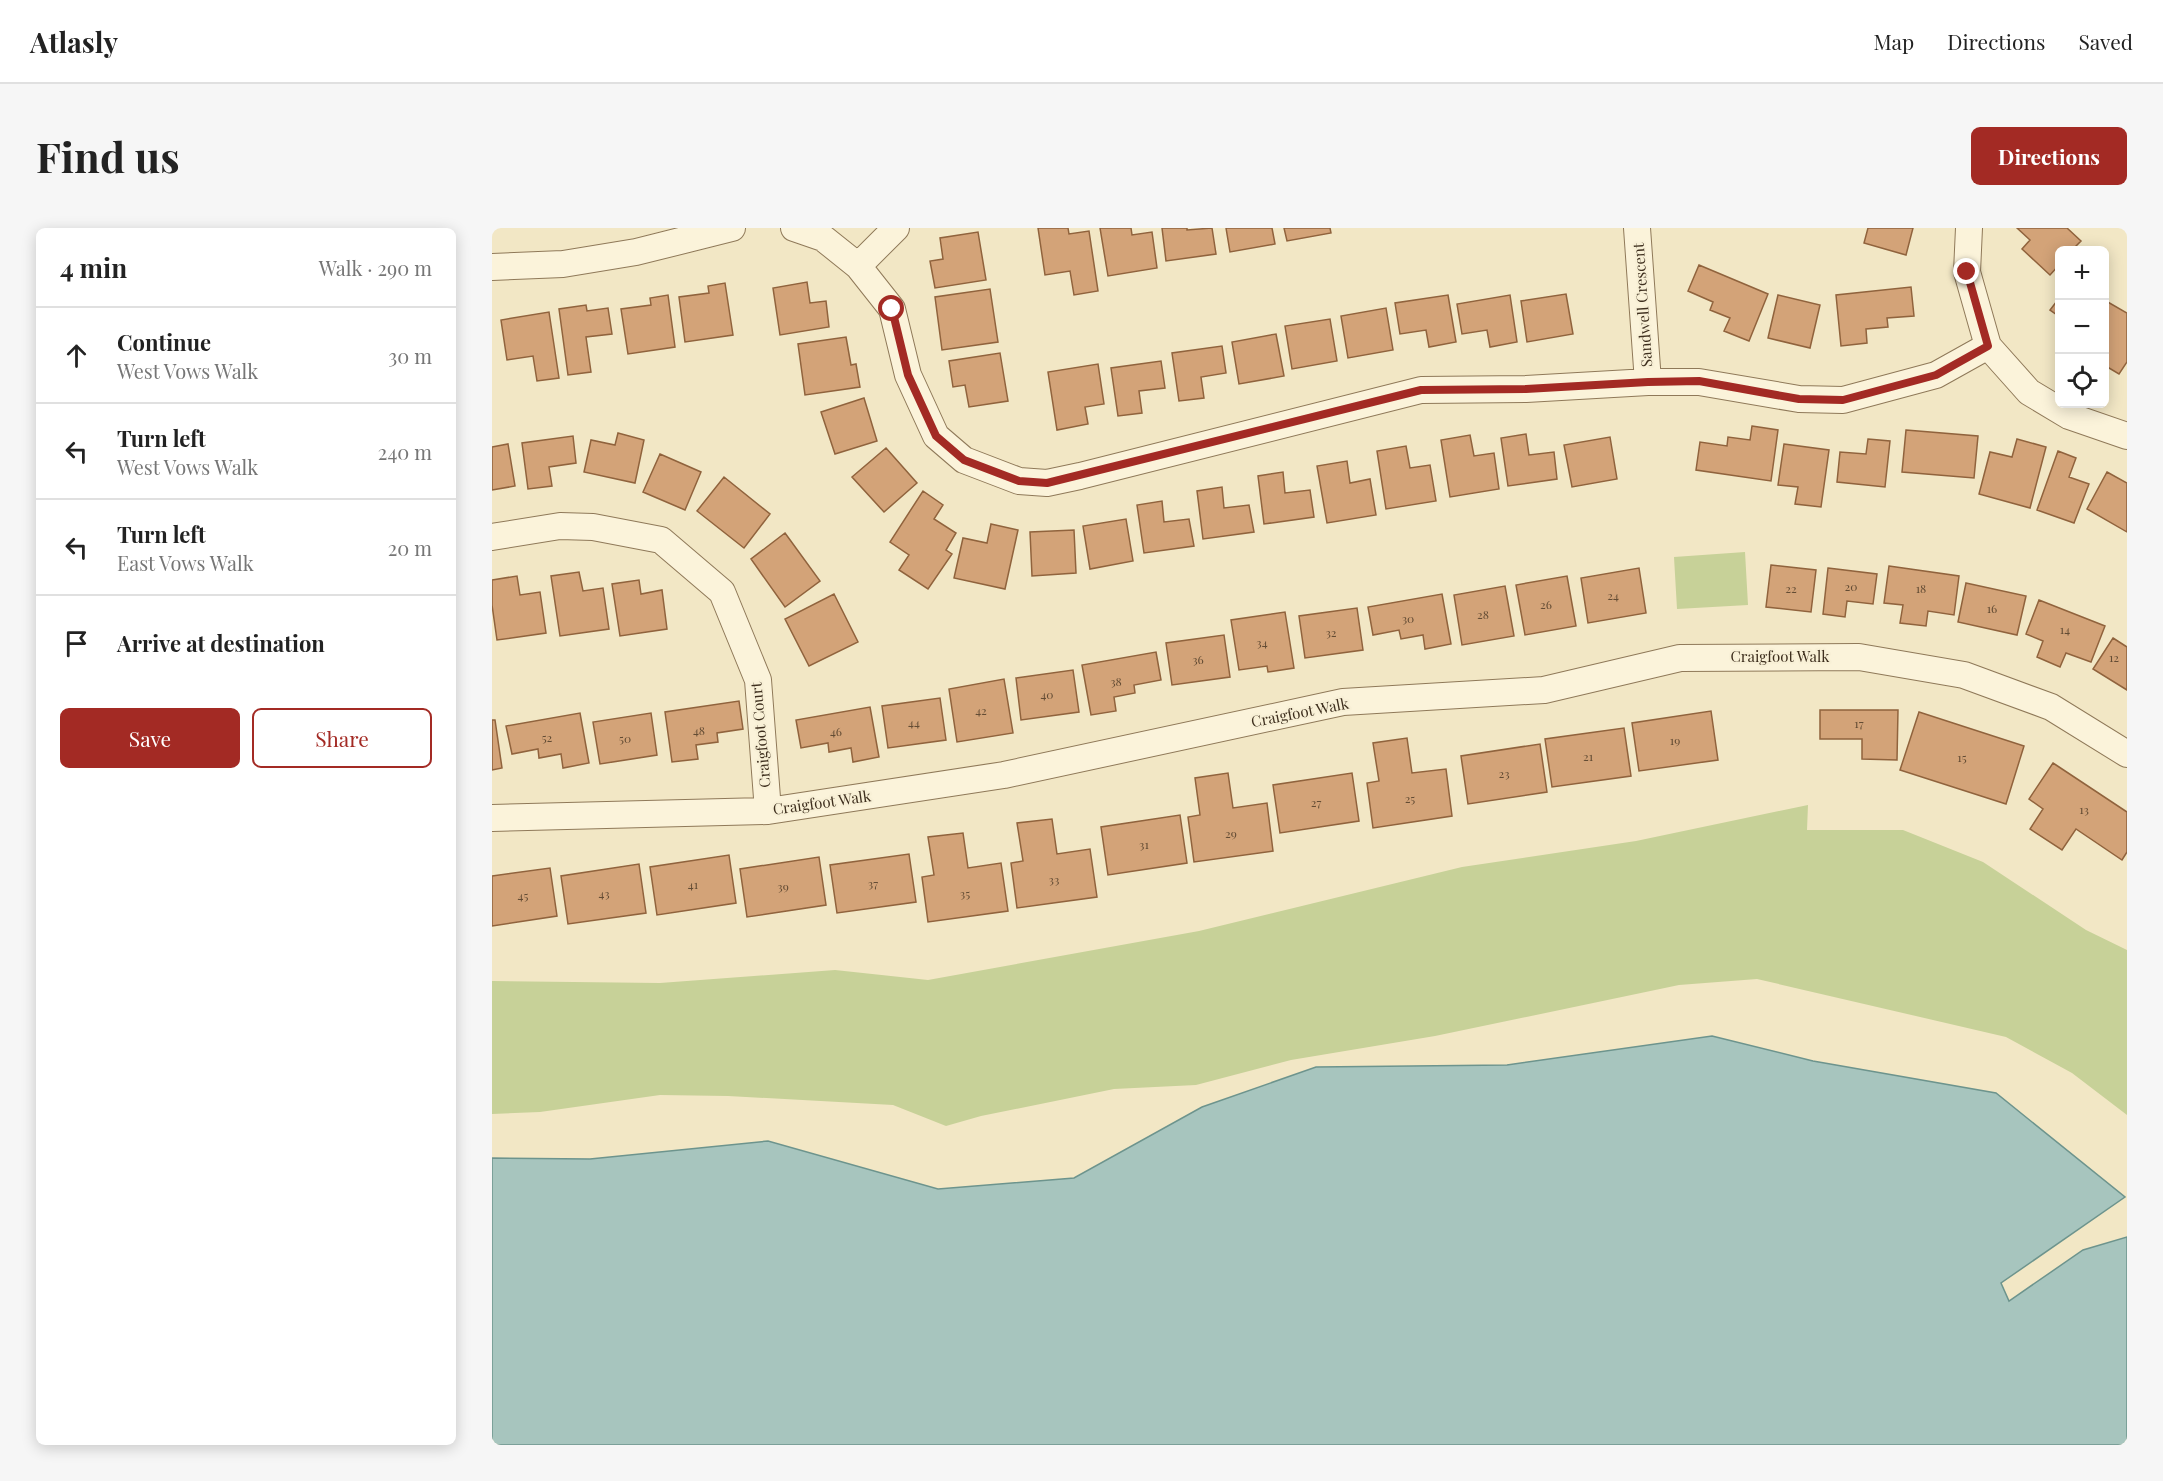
<!DOCTYPE html>
<meta charset="utf-8">
<style>
body{margin:0;font-family:"Playfair Display",serif;background:#f6f6f6;color:#222}
.controls{position:absolute;right:18px;top:18px;display:grid;overflow:hidden;border-radius:9px;box-shadow:0 3px 15px #0003}
.controls button{width:54px;height:54px;display:grid;place-items:center;padding:0;border:0;border-bottom:2px solid #e0e0e0;background:#fff;color:#222;font:30px sans-serif}
.stop{position:absolute;width:18px;height:18px;margin:-14px;border:4px solid #a32a24;border-radius:50%;background:#fff}
.stop.end{background:#a32a24;border-color:#fff;box-shadow:0 2px 6px #0008}
.list{margin:0;padding:0;list-style:none}
h2{display:flex;justify-content:space-between;align-items:center;height:78px;margin:0;padding:0 24px;font-size:26px}
h2 small{font-size:20px;font-weight:400;color:#767676}
.list li{display:grid;grid-template-columns:39px 1fr auto;gap:18px;align-items:center;box-sizing:border-box;height:96px;padding:0 24px;border-top:2px solid #e0e0e0}
.list b{display:block;font-size:22px;white-space:nowrap}
.list p{margin:0;font-size:20px;white-space:nowrap;color:#767676}
.list em{font-size:20px;font-style:normal;color:#767676}
.actions{display:flex;gap:12px;padding:18px 24px}
.actions a{flex:1;padding:14px 0;border:2px solid #a32a24;border-radius:9px;text-align:center;font-size:21px;color:#a32a24}
.actions .main{background:#a32a24;color:#fff}
.icon{flex:none;width:33px;height:33px;fill:none;stroke:currentColor;stroke-width:2;stroke-linecap:round;stroke-linejoin:round}
.map{position:relative;flex:none;width:1635px;height:1217px;overflow:hidden;border-radius:9px}
header{display:flex;align-items:center;gap:36px;box-sizing:border-box;height:84px;padding:0 30px;background:#fff;border-bottom:2px solid #e0e0e0}
header strong{font-size:28px}
nav{display:flex;gap:33px;margin-inline-start:auto;font-size:21px}
.intro{display:flex;align-items:center;justify-content:space-between;box-sizing:border-box;height:144px;padding:0 36px}
h1{margin:0;font-size:42px}
.button{padding:15px 27px;border-radius:9px;background:#a32a24;color:#fff;font-size:21px;font-weight:700}
main{display:flex;gap:36px;padding:0 36px}
aside{flex:1;background:#fff;border-radius:9px;box-shadow:0 3px 15px #0003}
.map>svg:first-child{display:block}
</style>
<header>
<strong>Atlasly</strong>
<nav><a>Map</a><a>Directions</a><a>Saved</a></nav>
</header>
<div class="intro"><h1>Find us</h1><a class="button">Directions</a></div>
<main>
<aside>
<h2>4 min<small>Walk · 290 m</small></h2>
<ul class="list">
<li><svg class="icon" aria-label="ahead" viewBox="0 0 24 24"><path d="M12 20V5M6 11l6-6 6 6"/></svg><div><b>Continue</b><p>West Vows Walk</p></div><em>30 m</em></li>
<li><svg class="icon" aria-label="left" viewBox="0 0 24 24"><path d="M17 20v-9H6M10 6l-5 5 5 5"/></svg><div><b>Turn left</b><p>West Vows Walk</p></div><em>240 m</em></li>
<li><svg class="icon" aria-label="left" viewBox="0 0 24 24"><path d="M17 20v-9H6M10 6l-5 5 5 5"/></svg><div><b>Turn left</b><p>East Vows Walk</p></div><em>20 m</em></li>
<li><svg class="icon" aria-label="arrive" viewBox="0 0 24 24"><path d="M6 21V4h12l-3 4 3 4H6"/></svg><div><b>Arrive at destination</b></div></li>
</ul>
<div class="actions"><a class="main">Save</a><a>Share</a></div>
</aside>
<div class="map">
<svg width="1635" height="1217" viewBox="0 0 1635 1217">
<rect width="100%" height="100%" fill="#f2e7c5"/>
<!-- green -->
<path fill="#c7d198" d="M1253,324L1256,377L1185,381L1182,329Z
M1316,577L1315,602H1411L1491,634L1594,702L1635,722V887L1580,845L1514,809L1265,751L1187,757L943,808L799,832L704,857L622,861L489,888L454,898L401,877L236,868L168,867L48,884L0,886V753L168,755L343,742L436,752L707,703L970,639L1144,613Z"/>
<!-- water -->
<path fill="#a7c5be" stroke="#6d948d" stroke-width="1.5" d="M1220,808L1321,833L1504,865L1633,969L1509,1055L1517,1073L1591,1022L1635,1009V1217H0V930L98,931L276,913L446,961L582,950L710,879L824,839L1015,837Z"/>
<!-- building -->
<path fill="#d3a378" stroke="#90633d" stroke-width="1.5" d="M546,0H576L577,6L597,3L606,63L582,67L578,43L553,47Z
M608,0H639L640,7L660,4L665,40L616,48Z
M670,0H695V2L720,0L724,26L674,33Z
M734,0H780L783,16L738,24Z
M792,0H838L839,5L795,13Z
M1376,0H1421L1414,27L1372,15Z
M1525,0H1575L1589,13L1580,22H1568V36L1558,47L1530,21L1538,12Z
M486,4L494,52L443,60L438,33L451,31L448,10Z
M1207,37L1276,66L1257,113L1232,103L1238,90L1218,82L1221,74L1196,63Z
M315,54L318,75L334,73L337,99L288,107L281,60Z
M233,55L241,107L193,114L187,69L217,65L216,58Z
M1419,59L1422,88L1395,90L1396,99L1374,101L1375,115L1349,118L1344,67Z
M498,61L506,114L450,122L443,69Z
M1074,66L1081,106L1035,114L1029,73Z
M176,67L183,119L136,126L129,81L159,77L158,70Z
M956,67L964,114L937,119L934,102L908,106L903,75Z
M1018,67L1025,114L998,119L995,102L970,106L965,76Z
M1286,67L1328,77L1318,120L1276,110Z
M1568,69V89L1558,82Z
M1614,73L1635,85V134L1627,146L1612,137Z
M94,77L95,83L116,80L120,106L94,109L99,144L76,147L67,81Z
M894,80L901,122L856,130L849,88Z
M57,84L67,150L45,153L41,128L15,132L9,92Z
M838,91L845,133L800,141L793,98Z
M784,106L792,148L747,156L740,114Z
M354,109L359,137L364,136L368,159L313,167L306,116Z
M730,118L734,145L709,149L712,170L687,173L680,125Z
M508,125L516,173L477,179L473,157L461,159L457,133Z
M669,133L673,160L647,163L650,185L626,188L619,140Z
M606,136L612,176L593,179L596,196L565,202L556,144Z
M372,170L385,213L343,226L329,184Z
M1260,198L1286,202L1279,253L1204,242L1208,214L1235,218L1236,209L1258,212Z
M1414,202L1486,208L1482,250L1410,244Z
M126,205L152,212L143,255L92,244L99,212L123,217Z
M1034,206L1037,227L1062,224L1065,251L1016,258L1009,210Z
M978,207L982,228L1002,225L1007,261L958,269L949,212Z
M81,208L84,235L57,239L60,258L36,261L30,215Z
M1118,209L1125,251L1080,259L1072,217Z
M1376,211L1398,213L1393,259L1345,254L1348,224L1374,226Z
M1525,211L1554,219L1538,280L1487,266L1498,224L1520,229Z
M16,216L23,258L0,262V219Z
M1292,216L1337,222L1329,279L1303,276L1306,259L1286,257Z
M914,218L918,240L938,237L944,273L894,281L885,223Z
M394,220L425,255L392,284L360,249Z
M1566,223L1584,230L1577,249L1597,256L1582,295L1545,282Z
M168,226L209,244L193,282L151,264Z
M855,233L858,255L878,251L884,287L835,295L825,238Z
M791,244L793,265L818,262L822,289L772,296L766,248Z
M1615,244L1635,255V304L1595,281Z
M232,249L278,286L252,320L205,283Z
M730,259L732,280L757,277L762,304L711,311L705,263Z
M431,263L451,277L442,291L464,305L454,322L460,326L436,361L407,342L417,327L398,314Z
M670,273L672,294L697,291L702,318L652,325L645,277Z
M634,291L641,333L598,341L591,298Z
M499,296L526,302L513,361L462,350L471,310L495,315Z
M582,302L584,345L540,348L538,304Z
M293,305L328,353L293,379L259,331Z
M1279,337L1324,342L1319,384L1274,379Z
M1397,338L1467,348L1462,387L1436,383L1434,398L1408,395L1411,377L1392,375Z
M1147,340L1154,385L1096,395L1089,350Z
M1336,340L1385,346L1381,376L1355,373L1353,389L1331,386Z
M87,344L91,363L111,360L117,401L68,408L59,348Z
M25,348L28,367L48,364L54,405L5,412L0,377V352Z
M1075,348L1084,398L1033,407L1024,357Z
M147,352L149,366L170,362L175,401L128,408L120,356Z
M1474,355L1534,368L1525,407L1466,394Z
M1013,358L1022,408L970,417L962,367Z
M342,366L366,414L317,438L293,391Z
M950,366L959,416L933,421L931,407L909,411L907,402L881,407L876,379Z
M1547,372L1613,398L1599,434L1574,425L1568,439L1545,429L1551,413L1534,406Z
M865,380L871,422L813,430L807,388Z
M793,384L802,440L776,444L775,438L747,442L739,392Z
M732,407L738,449L680,457L674,415Z
M1621,410L1635,419V462L1601,441Z
M664,424L669,452L642,457L643,465L622,469L624,483L599,487L590,437Z
M581,442L587,484L529,492L524,450Z
M512,451L521,505L465,514L457,461Z
M448,470L454,512L396,520L390,478Z
M247,473L251,501L225,505L226,514L204,517L206,531L180,534L173,484Z
M378,479L387,529L361,534L359,520L337,524L336,515L309,520L304,492Z
M1328,482H1406L1405,532L1370,531V511H1328Z
M1219,483L1226,532L1147,543L1140,495Z
M1427,484L1532,518L1514,576L1408,542Z
M88,485L97,535L71,540L69,526L47,530L46,521L20,526L14,498Z
M159,485L165,527L108,536L101,494Z
M0,492H3L10,540L0,542Z
M1132,500L1139,548L1060,559L1053,511Z
M915,510L920,545L954,541L960,588L881,600L875,555L887,553L881,515Z
M1048,516L1055,564L976,576L969,528Z
M1561,535L1635,584V624L1630,632L1584,601L1570,622L1538,601L1551,581L1537,571Z
M736,545L741,580L775,575L781,623L702,634L696,589L708,587L703,550Z
M860,545L867,593L788,605L781,557Z
M688,587L695,635L616,647L609,599Z
M560,591L565,626L598,621L605,669L525,680L519,635L531,633L525,595Z
M471,605L476,640L509,635L516,683L436,694L430,649L442,647L436,609Z
M417,626L424,674L345,685L338,637Z
M237,627L244,675L165,687L158,639Z
M327,629L334,677L255,689L248,641Z
M147,636L154,685L76,696L69,648Z
M58,640L65,688L0,698V648Z"/>
<g fill="none" stroke-linecap="round" stroke-linejoin="round">
<!-- minor casing -->
<g stroke="#8f7959" stroke-width="28">
<path id="minor" d="M302,0L331,10L366,38L400,81L416,147L444,208L472,232L527,253L555,255L588,248L929,162L1034,161L1156,154H1207L1307,171L1351,172L1444,147L1496,118
M1145,0L1156,154
M1477,0L1475,44L1496,118L1537,164L1577,188L1635,208
M366,38L404,0
M0,39L71,36L144,24L240,0
M0,309L68,298L101,299L169,312L230,364L266,452L276,583
M0,590L276,583L512,547L851,474L1052,462L1188,430L1367,429L1472,447L1559,479L1635,526"/>
</g>
<!-- minor -->
<use href="#minor" stroke="#fbf3da" stroke-width="26"/>
</g>
<g fill="none" stroke-linecap="round" stroke-linejoin="round">
<!-- route -->
<path stroke="#a32a24" stroke-width="8" d="M400,81L416,147L444,208L472,232L527,253L555,255L929,162L1034,161L1156,154L1207,153L1307,171L1351,172L1444,147L1496,118L1475,44"/>
</g>
<g text-anchor="middle" stroke-width="4.5" stroke-linejoin="round" paint-order="stroke">
<!-- number labels -->
<g font-size="12" fill="#634c34">
<text x="1359" y="363">20</text>
<text x="1299" y="365">22</text>
<text x="1429" y="365">18</text>
<text x="1121" y="372">24</text>
<text x="1054" y="381">26</text>
<text x="1500" y="385">16</text>
<text x="991" y="391">28</text>
<text x="916" y="395">30</text>
<text x="1573" y="406">14</text>
<text x="839" y="409">32</text>
<text x="770" y="419">34</text>
<text x="1622" y="434">12</text>
<text x="706" y="436">36</text>
<text x="624" y="458">38</text>
<text x="555" y="471">40</text>
<text x="489" y="487">42</text>
<text x="422" y="499">44</text>
<text x="1367" y="500">17</text>
<text x="207" y="507">48</text>
<text x="344" y="508">46</text>
<text x="55" y="514">52</text>
<text x="133" y="515">50</text>
<text x="1183" y="517">19</text>
<text x="1096" y="533">21</text>
<text x="1470" y="534">15</text>
<text x="1012" y="550">23</text>
<text x="918" y="575">25</text>
<text x="824" y="579">27</text>
<text x="1592" y="586">13</text>
<text x="739" y="610">29</text>
<text x="652" y="621">31</text>
<text x="562" y="656">33</text>
<text x="381" y="660">37</text>
<text x="201" y="661">41</text>
<text x="291" y="663">39</text>
<text x="112" y="670">43</text>
<text x="473" y="670">35</text>
<text x="31" y="672">45</text>
</g>
<!-- street labels -->
<g font-size="15" fill="#3e2f1e" stroke="#f8f0d6">
<text transform="translate(1151 77) rotate(-94)" y="5">Sandwell Crescent</text>
<text x="1288" y="434">Craigfoot Walk</text>
<text transform="translate(808 485) rotate(-11)" y="5">Craigfoot Walk</text>
<text transform="translate(269 507) rotate(-95)" y="5">Craigfoot Court</text>
<text transform="translate(330 575) rotate(-8)" y="5">Craigfoot Walk</text>
</g>
</g>
</svg>
<div class="controls">
<button>+</button>
<button>−</button>
<button><svg class="icon" aria-label="locate" viewBox="0 0 24 24"><circle cx="12" cy="12" r="6"/><path d="M12 2v4M12 18v4M2 12h4M18 12h4"/></svg></button>
</div>
<div class="stop" style="left:400px;top:81px"></div>
<div class="stop end" style="left:1475px;top:44px"></div>
</div>
</main>
